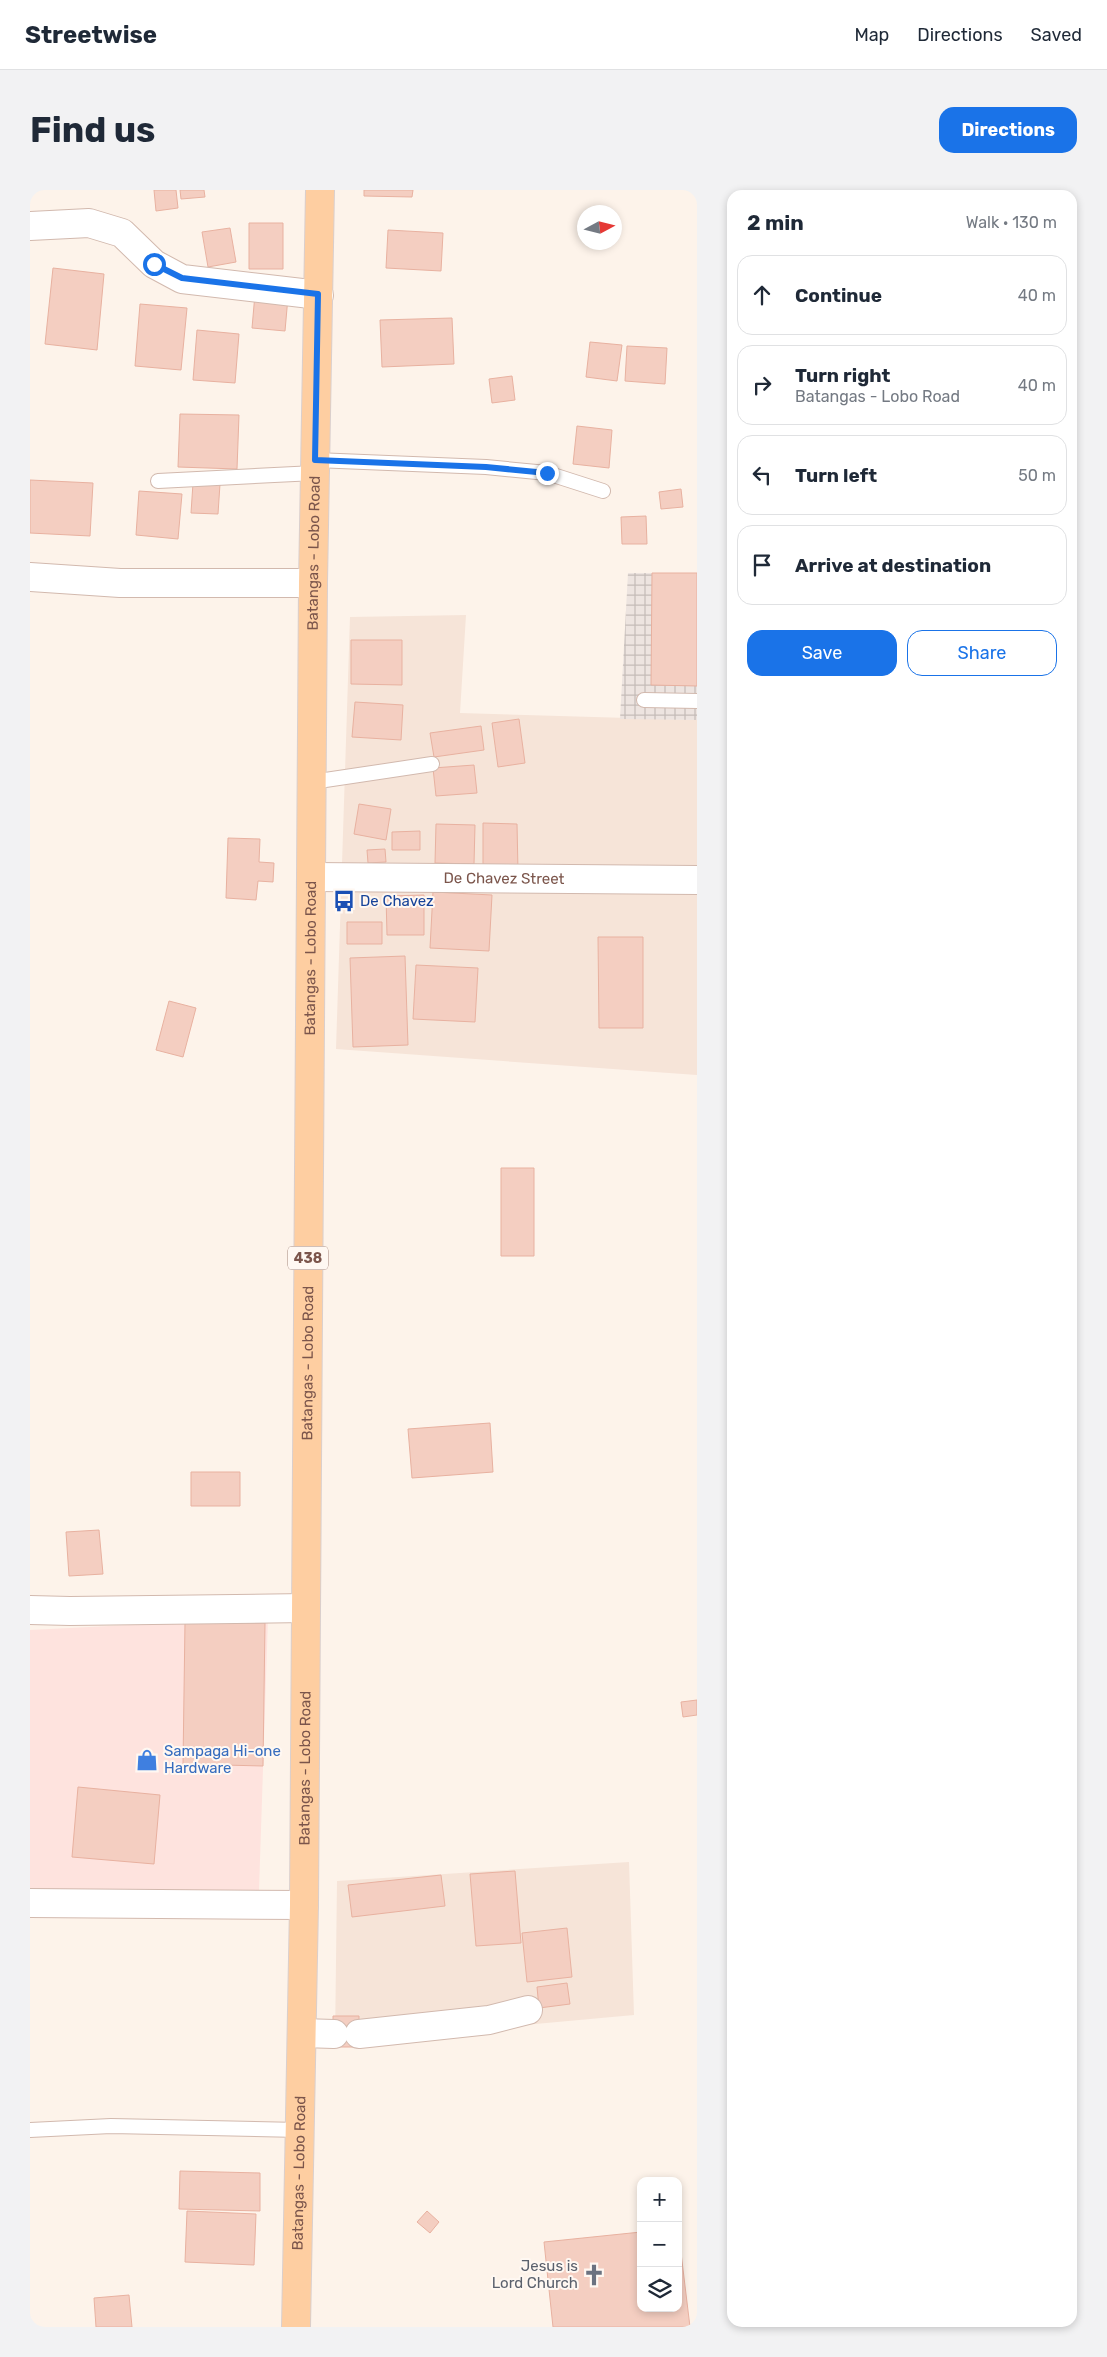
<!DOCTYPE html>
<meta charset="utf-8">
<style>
body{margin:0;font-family:Rubik,sans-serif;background:#f2f2f3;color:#1f2937}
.controls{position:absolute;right:15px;bottom:15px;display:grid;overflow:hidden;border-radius:10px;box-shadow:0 2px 8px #0003}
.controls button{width:45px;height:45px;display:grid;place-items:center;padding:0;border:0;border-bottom:1px solid #e0e1e3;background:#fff;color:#1f2937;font:25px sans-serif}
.compass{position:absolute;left:547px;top:15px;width:45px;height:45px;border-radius:50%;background:#fff;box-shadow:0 2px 8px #0003;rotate:83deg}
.stop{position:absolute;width:15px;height:15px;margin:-11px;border:4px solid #1a73e8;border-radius:50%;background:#fff}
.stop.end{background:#1a73e8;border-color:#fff;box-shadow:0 1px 5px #0008}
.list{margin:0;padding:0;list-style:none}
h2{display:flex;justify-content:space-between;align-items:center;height:65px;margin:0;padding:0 20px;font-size:21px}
h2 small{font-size:16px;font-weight:400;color:#747a83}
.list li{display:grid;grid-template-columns:32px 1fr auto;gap:15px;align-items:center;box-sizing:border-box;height:80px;margin:0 10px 10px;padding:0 10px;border:1px solid #e0e1e3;border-radius:15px}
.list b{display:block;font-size:19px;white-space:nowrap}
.list p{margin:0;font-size:16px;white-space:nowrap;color:#747a83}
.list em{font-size:16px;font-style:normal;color:#747a83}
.actions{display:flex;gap:10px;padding:15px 20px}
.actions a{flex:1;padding:11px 0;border:1px solid #1a73e8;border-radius:15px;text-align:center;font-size:18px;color:#1a73e8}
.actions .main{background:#1a73e8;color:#fff}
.icon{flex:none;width:28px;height:28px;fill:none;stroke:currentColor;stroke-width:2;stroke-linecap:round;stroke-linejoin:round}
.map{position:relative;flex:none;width:667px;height:2137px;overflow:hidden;border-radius:15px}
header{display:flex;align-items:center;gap:30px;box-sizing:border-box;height:70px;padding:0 25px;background:#fff;border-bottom:1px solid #e0e1e3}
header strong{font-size:24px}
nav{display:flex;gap:28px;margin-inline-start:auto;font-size:18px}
.intro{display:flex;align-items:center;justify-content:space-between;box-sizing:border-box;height:120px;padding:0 30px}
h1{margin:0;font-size:35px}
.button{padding:12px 22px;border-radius:15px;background:#1a73e8;color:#fff;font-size:18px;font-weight:700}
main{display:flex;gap:30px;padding:0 30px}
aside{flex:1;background:#fff;border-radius:15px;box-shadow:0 2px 8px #0003}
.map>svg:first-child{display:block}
</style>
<header>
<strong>Streetwise</strong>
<nav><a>Map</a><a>Directions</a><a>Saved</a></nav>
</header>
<div class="intro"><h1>Find us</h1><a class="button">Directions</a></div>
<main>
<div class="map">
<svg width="667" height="2137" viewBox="0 0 667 2137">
<defs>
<pattern id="industrial-grid" width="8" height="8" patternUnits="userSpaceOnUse" patternTransform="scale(1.25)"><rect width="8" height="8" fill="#ede4e0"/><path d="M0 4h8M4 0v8" fill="none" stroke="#c5bcb8"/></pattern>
</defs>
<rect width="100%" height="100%" fill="#fdf3ea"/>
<!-- residential -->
<path fill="#f6e4d8" d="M436,425L430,523L667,530V885L306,859L320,427Z
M599,1672L604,1825L305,1852L307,1691Z"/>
<!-- commercial -->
<path fill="#fee3de" d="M238,1428L229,1700H0V1440Z"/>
<!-- industrial -->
<path fill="url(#industrial-grid)" d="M598,383H667V530L590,529Z"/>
<!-- building -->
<path fill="#f4cec1" stroke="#e8b1a0" d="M124,0H146L148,18L126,21Z
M150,0H174L175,7L151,9Z
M334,0H383L382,7L334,6Z
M219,33H253V79H219Z
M200,38L206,72L178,77L172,42Z
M358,40L413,43L411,81L356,78Z
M23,78L74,84L67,160L15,154Z
M225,104L258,107L255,141L222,138Z
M110,114L157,118L151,180L105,176Z
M422,128L424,174L352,177L350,130Z
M167,140L209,144L205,193L163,190Z
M560,152L592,155L587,191L556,187Z
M597,156L637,158L635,194L595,191Z
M482,186L485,210L462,213L459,189Z
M150,224L209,225L207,279L148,277Z
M547,236L582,240L579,278L543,274Z
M0,290L63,293L60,346L0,343Z
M163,293L190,294L188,324L161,323Z
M651,299L653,317L631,319L629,302Z
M109,301L152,304L148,349L106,345Z
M616,326L617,354H592L591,327Z
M622,383H667V496L621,495Z
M321,450H372V495L321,494Z
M325,512L373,515L371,550L322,547Z
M489,529L495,573L468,577L462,533Z
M451,536L454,560L404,567L400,543Z
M444,575L447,603L406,606L403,578Z
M329,614L361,619L356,650L324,644Z
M453,633L487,634L488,681H453Z
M406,634L445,635L444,674L405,673Z
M390,641V660H362V642Z
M198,648L230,649L229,672L244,673L243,692L228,691L226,710L196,708Z
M355,659L356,672L338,673L337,660Z
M403,702L462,705L459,761L400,758Z
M394,705V745H357L356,706Z
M317,732H352V754H317Z
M568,747H613V838H569Z
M375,766L378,855L323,857L320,768Z
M386,775L448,778L445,832L383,829Z
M139,811L166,818L153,867L126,860Z
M471,978H504V1066H471Z
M460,1233L463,1282L382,1288L378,1239Z
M161,1282H210V1316H161Z
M69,1340L73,1384L39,1386L36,1342Z
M155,1432L235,1433L233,1576L153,1574Z
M667,1510V1525L653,1527L651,1512Z
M48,1597L130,1605L124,1674L42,1667Z
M485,1681L491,1753L446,1756L440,1684Z
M411,1685L415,1716L322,1727L318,1695Z
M537,1738L542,1787L497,1792L492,1743Z
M537,1793L540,1814L509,1818L507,1797Z
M303,1826H329V1857H303Z
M150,1981L230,1983V2021L149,2019Z
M157,2021L226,2024L224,2075L155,2072Z
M397,2021L409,2032L400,2043L387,2032Z
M648,2038L660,2137H523L514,2052L611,2042V2118H648Z
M99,2105L102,2137H66L64,2108Z"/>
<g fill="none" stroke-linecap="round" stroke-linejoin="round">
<!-- service casing -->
<g stroke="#d2b9ae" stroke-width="16">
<path id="service" d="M285,270L456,277L517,283L573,301
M128,291L285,283
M614,510L667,511
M282,592L402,574
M0,1940L81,1936L270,1940"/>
</g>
<!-- minor casing -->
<g stroke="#d2b9ae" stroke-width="30">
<g id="minor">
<path d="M0,36L59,33L92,43L124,74L152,89L289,105"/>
<path d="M0,387L90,393H283"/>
<path id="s1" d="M282,687L667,690"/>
<path d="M0,1420L40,1421L276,1418"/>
<path d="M0,1713L274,1715"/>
<path d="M272,1843L304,1844"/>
<path d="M329,1844L459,1830L498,1820"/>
</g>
</g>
<!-- primary casing -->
<g stroke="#dacfcd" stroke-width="30">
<g id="primary">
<path id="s2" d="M266,2137L274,1715L283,393L290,0"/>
</g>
</g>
<!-- service -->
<use href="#service" stroke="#fff" stroke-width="14"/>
<!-- minor -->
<use href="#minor" stroke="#fff" stroke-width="28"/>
<!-- primary -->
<use href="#primary" stroke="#fecea1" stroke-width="28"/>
</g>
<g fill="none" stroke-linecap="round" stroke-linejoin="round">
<!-- route -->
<path stroke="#1a73e8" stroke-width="6" d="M124,74L152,88L288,104L285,270L456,277L517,283"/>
</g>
<!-- icons -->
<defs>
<g id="bus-bare" transform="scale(1.725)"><path d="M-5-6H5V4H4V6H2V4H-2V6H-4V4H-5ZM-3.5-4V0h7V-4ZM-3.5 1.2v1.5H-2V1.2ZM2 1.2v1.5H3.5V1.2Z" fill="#1a4fb4" stroke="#fff8f2" stroke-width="2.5" paint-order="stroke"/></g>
<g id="shop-bare" transform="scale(1.725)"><path d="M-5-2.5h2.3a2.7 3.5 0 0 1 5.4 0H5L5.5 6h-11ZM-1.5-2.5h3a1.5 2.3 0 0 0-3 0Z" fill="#3f7fe0" stroke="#fff8f2" stroke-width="2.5" paint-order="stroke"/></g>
<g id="church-bare" transform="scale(1.725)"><path d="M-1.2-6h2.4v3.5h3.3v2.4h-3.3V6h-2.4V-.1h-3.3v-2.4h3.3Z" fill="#6b7280" stroke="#fff8f2" stroke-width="2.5" paint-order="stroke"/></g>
</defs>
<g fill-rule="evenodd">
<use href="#bus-bare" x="314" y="711"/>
<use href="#shop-bare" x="117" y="1570"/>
<use href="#church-bare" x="564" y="2085"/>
</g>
<g text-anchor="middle" stroke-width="4" stroke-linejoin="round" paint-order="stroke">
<!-- shield labels -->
<rect fill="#fff8f2" stroke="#a3867d" stroke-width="1" x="258" y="1056.5" width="40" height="23" rx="4"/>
<g font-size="14" font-weight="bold" fill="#7b554b">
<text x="278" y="1073">438</text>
</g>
<!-- street labels -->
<g font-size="15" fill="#7b554b" stroke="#fff8f2">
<text dy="5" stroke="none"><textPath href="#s2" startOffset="1774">Batangas - Lobo Road</textPath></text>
<text dy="5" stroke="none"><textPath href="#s1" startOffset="192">De Chavez Street</textPath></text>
<text dy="5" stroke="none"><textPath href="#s2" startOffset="1369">Batangas - Lobo Road</textPath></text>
<text dy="5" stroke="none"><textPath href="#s2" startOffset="964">Batangas - Lobo Road</textPath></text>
<text dy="5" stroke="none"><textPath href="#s2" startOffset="559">Batangas - Lobo Road</textPath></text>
<text dy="5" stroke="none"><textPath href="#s2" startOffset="154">Batangas - Lobo Road</textPath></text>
</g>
<!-- transit labels -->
<g font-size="15" fill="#164399" stroke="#fff8f2" text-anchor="start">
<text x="330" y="716">De Chavez</text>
</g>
<!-- shop labels -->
<g font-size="15" fill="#366cbe" stroke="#fff8f2" text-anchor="start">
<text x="134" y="1566">Sampaga Hi-one<tspan x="134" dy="17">Hardware</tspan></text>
</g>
<!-- worship labels -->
<g font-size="15" fill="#5b616d" stroke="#fff8f2" text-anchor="end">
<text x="548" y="2081">Jesus is<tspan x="548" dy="17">Lord Church</tspan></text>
</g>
</g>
</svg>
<div class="controls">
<button>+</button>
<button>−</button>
<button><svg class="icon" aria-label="layers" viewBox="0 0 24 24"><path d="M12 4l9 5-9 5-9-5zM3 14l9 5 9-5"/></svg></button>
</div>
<svg class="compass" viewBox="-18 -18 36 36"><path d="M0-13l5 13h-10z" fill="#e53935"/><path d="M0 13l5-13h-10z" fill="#747a83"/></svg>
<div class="stop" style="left:124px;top:74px"></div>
<div class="stop end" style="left:517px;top:283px"></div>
</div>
<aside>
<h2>2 min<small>Walk · 130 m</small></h2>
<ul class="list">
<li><svg class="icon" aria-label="ahead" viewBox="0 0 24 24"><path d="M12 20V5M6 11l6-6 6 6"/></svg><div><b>Continue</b></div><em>40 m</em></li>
<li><svg class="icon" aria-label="right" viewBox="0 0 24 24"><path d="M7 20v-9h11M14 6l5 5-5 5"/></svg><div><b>Turn right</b><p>Batangas - Lobo Road</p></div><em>40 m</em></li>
<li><svg class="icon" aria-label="left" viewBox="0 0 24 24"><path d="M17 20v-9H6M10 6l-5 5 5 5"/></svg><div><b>Turn left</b></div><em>50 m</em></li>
<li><svg class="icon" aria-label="arrive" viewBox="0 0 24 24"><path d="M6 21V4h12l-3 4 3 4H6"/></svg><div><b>Arrive at destination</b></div></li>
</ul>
<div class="actions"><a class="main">Save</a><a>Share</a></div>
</aside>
</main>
